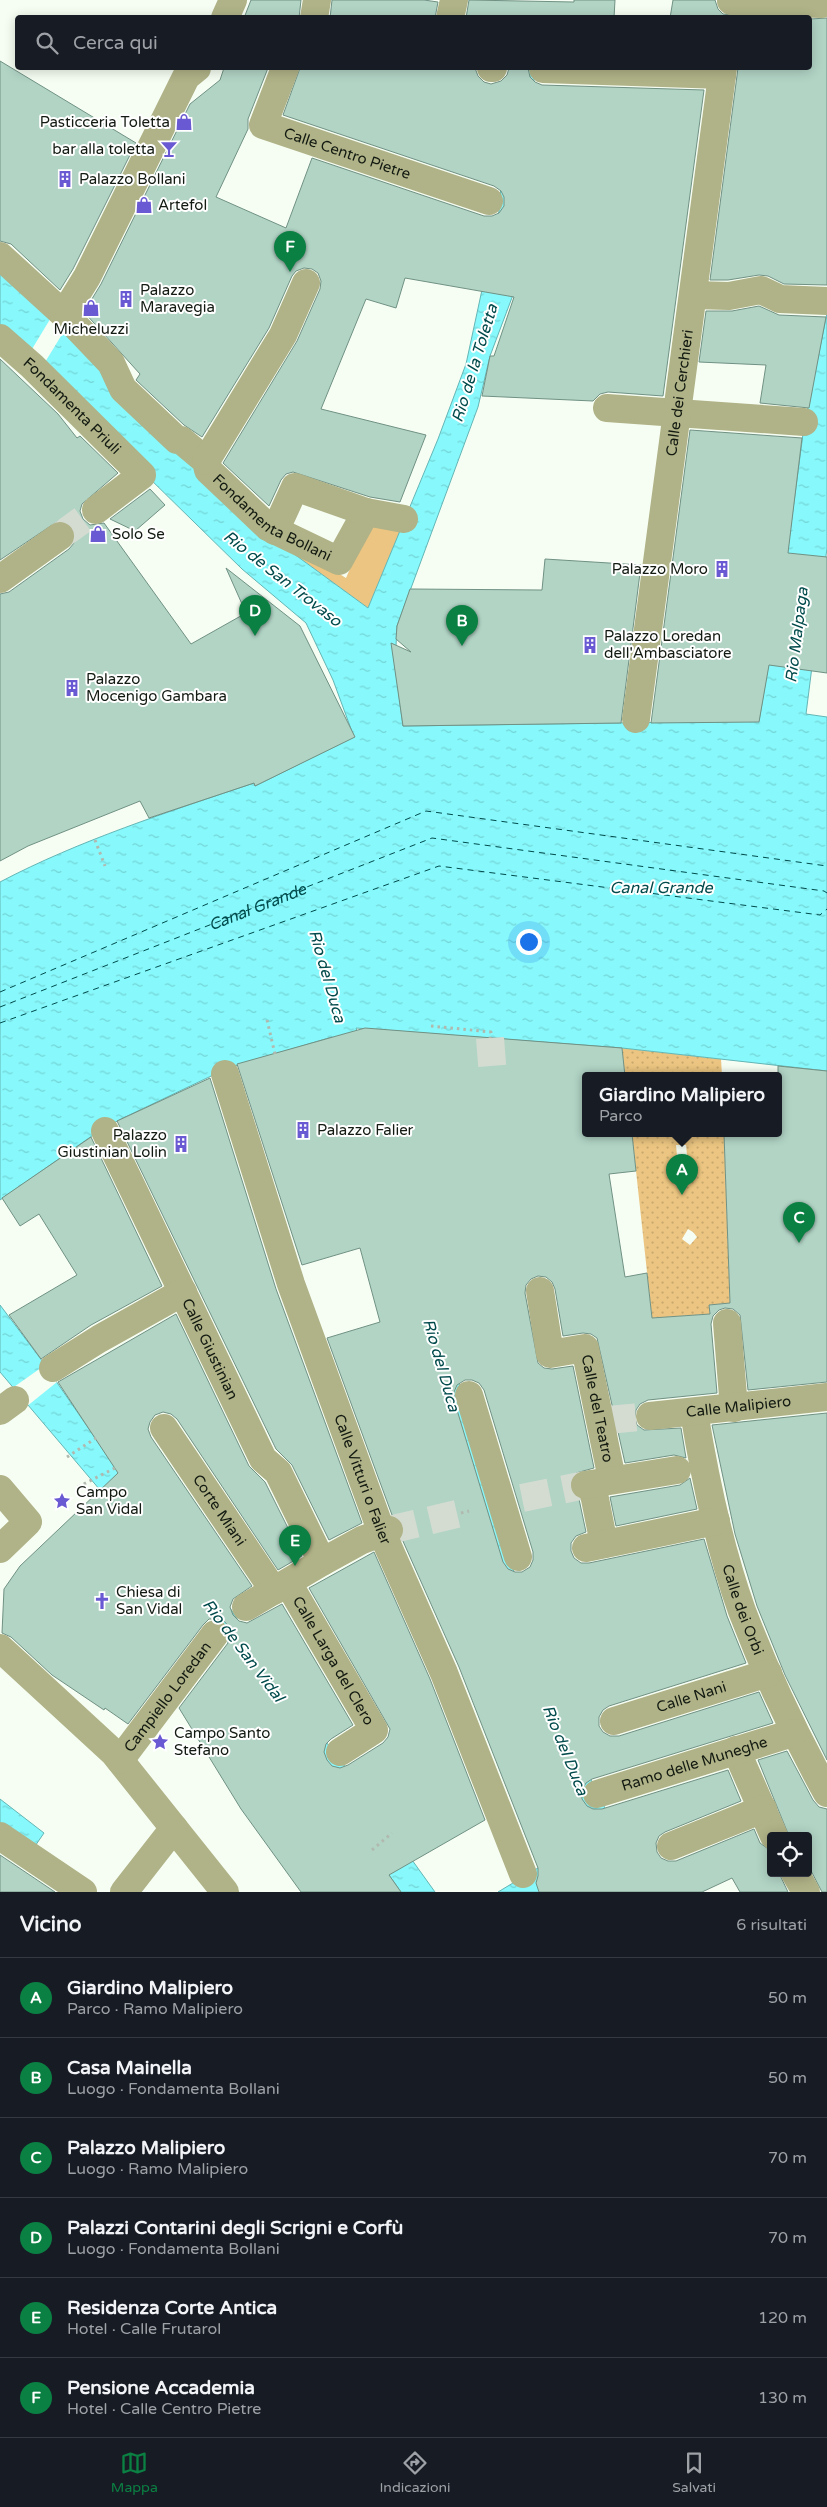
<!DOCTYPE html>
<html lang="it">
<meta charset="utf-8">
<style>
body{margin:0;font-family:"Varela Round",sans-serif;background:#242831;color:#f1f3f6}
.controls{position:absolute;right:15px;bottom:15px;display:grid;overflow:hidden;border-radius:5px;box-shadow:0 2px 12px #0003}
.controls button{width:45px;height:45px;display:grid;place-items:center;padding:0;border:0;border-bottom:1px solid #363941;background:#171b24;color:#f1f3f6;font:25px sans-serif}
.you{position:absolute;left:528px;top:941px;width:18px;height:18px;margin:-12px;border:4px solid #fff;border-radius:50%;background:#1a73e8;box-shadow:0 0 0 8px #1a73e833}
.badge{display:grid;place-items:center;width:32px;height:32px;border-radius:50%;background:#0b8043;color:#fff;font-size:16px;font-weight:700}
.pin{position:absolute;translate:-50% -41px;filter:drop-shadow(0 1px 2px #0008)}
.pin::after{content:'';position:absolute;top:26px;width:18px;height:15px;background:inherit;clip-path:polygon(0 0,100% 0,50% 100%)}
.popup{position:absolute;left:582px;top:1072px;width:200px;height:65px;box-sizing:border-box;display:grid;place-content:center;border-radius:5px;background:#171b24;filter:drop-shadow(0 1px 4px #0005);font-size:16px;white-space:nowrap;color:#9ea1a6}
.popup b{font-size:19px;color:#f1f3f6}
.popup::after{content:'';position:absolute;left:50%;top:100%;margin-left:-10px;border:10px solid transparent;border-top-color:#171b24}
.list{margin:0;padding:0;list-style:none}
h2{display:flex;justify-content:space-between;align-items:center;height:65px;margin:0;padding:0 20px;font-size:21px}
h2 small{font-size:16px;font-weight:400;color:#9ea1a6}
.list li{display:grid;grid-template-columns:32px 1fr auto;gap:15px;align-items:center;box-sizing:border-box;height:80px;padding:0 20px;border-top:1px solid #363941}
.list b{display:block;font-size:19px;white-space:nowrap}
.list p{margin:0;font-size:16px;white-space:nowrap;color:#9ea1a6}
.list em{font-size:16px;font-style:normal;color:#9ea1a6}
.icon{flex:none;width:28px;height:28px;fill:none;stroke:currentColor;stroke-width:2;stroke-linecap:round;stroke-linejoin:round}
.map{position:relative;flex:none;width:827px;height:1892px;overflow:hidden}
.search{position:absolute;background:#171b24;box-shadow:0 2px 12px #0003;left:15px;right:15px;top:15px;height:55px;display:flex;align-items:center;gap:12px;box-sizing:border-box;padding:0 18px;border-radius:5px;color:#9ea1a6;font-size:19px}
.sheet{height:545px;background:#171b24}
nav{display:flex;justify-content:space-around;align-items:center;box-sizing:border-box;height:70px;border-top:1px solid #363941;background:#171b24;font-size:14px;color:#9ea1a6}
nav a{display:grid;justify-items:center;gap:2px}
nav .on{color:#0b8043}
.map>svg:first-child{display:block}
</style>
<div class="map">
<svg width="827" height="1892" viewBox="0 0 827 1892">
<defs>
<pattern id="garden-dots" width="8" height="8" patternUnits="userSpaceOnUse" patternTransform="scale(1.25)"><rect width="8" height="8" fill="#ebc581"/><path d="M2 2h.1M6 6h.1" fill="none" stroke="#c8a96e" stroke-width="1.8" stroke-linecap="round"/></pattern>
<pattern id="water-ripples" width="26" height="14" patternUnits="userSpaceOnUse" patternTransform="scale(1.25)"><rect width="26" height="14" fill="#87f8fb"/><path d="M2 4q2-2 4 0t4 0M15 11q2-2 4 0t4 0" fill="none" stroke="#74d4d6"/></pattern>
</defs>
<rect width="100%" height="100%" fill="#f6fef3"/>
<!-- grass -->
<path fill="#ebc581" d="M403,525L368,608L283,546L289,543L346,578L368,527Z"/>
<!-- garden -->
<path fill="url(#garden-dots)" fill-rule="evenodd" d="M622,1048L721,1059L722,1076H625Z
M632,1134H724L730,1303L709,1305L710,1314L652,1318ZM676,1145H686L687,1155L677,1156ZM688,1229L693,1232L697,1237L690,1245L682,1239Z"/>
<!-- water -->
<path fill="url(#water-ripples)" stroke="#64b5b5" d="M510,68H534V149L522,271L490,356L478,407L397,626L395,666L403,726L759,721L787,555L804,426L827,313V548L806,714L827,717V1071L622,1048L356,1028L512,1566L541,1650L595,1790L624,1842L555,1892H498L591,1836L332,1037L228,1068L121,1119L99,1131L0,1200V882C80,840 168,812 254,783L255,786L354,737L333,680L306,623L242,569L0,332V264L268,535L368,608L438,439L466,364L499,211Z
M0,1305L40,1358L134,1494L230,1608L282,1686L341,1761L435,1892H401L237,1659L212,1613L100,1490L0,1372Z
M0,1799L44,1833L31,1852L0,1829Z"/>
<!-- pier -->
<path fill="#f6fef3" d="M55,311L69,323L39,372L26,359Z
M45,1365L57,1382L26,1407L11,1389Z"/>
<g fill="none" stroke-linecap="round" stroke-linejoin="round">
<!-- ferry -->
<g stroke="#004a4b" stroke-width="1" stroke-dasharray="6 5" stroke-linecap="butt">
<path d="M0,992L426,811L827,866"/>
<path id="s1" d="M0,1007L432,838L824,891L827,893"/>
<path d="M0,1023L439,866L820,915L827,909"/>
</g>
</g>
<!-- building -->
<path fill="#b1d4c5" stroke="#709184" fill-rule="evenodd" d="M251,0H301L299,18H244Z
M332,0H424L438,2L435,18H330Z
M469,0L574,2V0H615L614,18H466Z
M673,0H715L718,9L723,14L757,18H670Z
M827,18V285L784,284L768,276L759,275L728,280H710L738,68H810V19Z
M0,61L136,143L73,269L60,290L11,244L0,241Z
M224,68H268L248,119V129L216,197L286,228L312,158L484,216H492L499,213L504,206V197L501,191L494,186L283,115L300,68H475L478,76L484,82L491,84L501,81L507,75L509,68H528L530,77L535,82L542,85L704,90L663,396L608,392L600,394L593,401L482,396L490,356H494L514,297L405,278L396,308L366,299L321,409L426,435L400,502L370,497L293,472L286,474L281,480L269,506L223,463L297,341L320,289L321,281L318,273L312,269L304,268L296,271L292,276L269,328L202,437L184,425L136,380L140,374L84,312L101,284L190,104L220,80Z
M759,306L779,315L826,317L809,408L760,403L766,365L699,362L706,311H732Z
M0,359L58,414L77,438L80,436L118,473L82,504L80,511L83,519L90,525L104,523L191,644L246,613L226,568L300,626L355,737L255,786L254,783L149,818L140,801L28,846L0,861V594L9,592L69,549L74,543L76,535L72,527L66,522L58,521L0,560Z
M690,430L802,438L788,553L827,557V673L769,665L759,722L651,723Z
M150,489L165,505L135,531L110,519Z
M545,559L641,565L621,723L403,726L391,643L411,652L396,639L397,626L410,589L542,590Z
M365,1028L622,1048L625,1076H586V1134H632L636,1171L609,1174L625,1277L647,1273L652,1318L710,1314L709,1305L730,1303L724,1134H778V1066L827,1071V1382L748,1390L740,1315L733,1309L725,1308L719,1310L713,1316L711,1324L717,1393L648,1400L640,1404L636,1410L635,1418L637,1425L644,1430L681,1428L686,1458L674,1455L625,1463L597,1338L591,1334L583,1333L563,1336L555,1289L552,1282L546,1277L538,1276L531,1279L526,1285L525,1293L538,1363L544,1368L552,1369L573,1366L594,1468L576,1473L570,1480V1487L573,1494L579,1499L586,1532L576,1536L571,1543V1551L574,1558L581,1563H589L704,1539L727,1616L746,1663L609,1706L603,1710L599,1717V1726L603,1732L610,1736H619L759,1692L773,1723L592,1779L586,1783L582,1790V1799L587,1806L593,1809H602L728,1770L741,1801L665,1832L659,1836L656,1843L657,1852L661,1858L668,1861H676L754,1829L760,1843L771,1851V1873H779L788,1892H740L732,1878L702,1892H539L536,1883L538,1876V1868L459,1667L402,1539L404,1532L403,1524L399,1518L392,1515L327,1338L380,1322L360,1248L302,1265L237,1064ZM465,1380H472L479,1383L484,1390L533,1552V1560L530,1567L522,1572H515L508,1569L503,1562L454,1400V1392L457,1385Z
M210,1078L276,1289L362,1523L329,1540L292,1465L276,1449L117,1121Z
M91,1137L162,1286L91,1325L41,1359L9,1315L77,1275L39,1214L20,1226L2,1198Z
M176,1314L249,1466L265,1482L302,1556L278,1570L177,1419L171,1414L163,1412L155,1415L150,1422L148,1429L151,1437L252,1586L233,1599L230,1607L233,1615L239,1621L247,1623L282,1604L353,1725L331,1739L326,1744L324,1752L327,1760L332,1766L340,1768L348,1765L383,1743L388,1737L390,1729L309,1588L374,1552L430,1679L485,1820L389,1875L401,1892H301L241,1809L179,1708L228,1643L230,1636V1628L224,1621L217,1619H209L203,1625L128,1724L105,1708L104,1710L52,1675L11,1637L2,1633L4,1589L20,1566L118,1473L58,1382Z
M827,1413V1760L785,1675L757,1606L735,1534L712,1425Z
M690,1478L697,1509L616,1526L610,1497L680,1485Z
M787,1751L813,1800L819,1807L827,1809V1892H822L808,1865V1836H789L758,1760Z
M0,1855L55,1892H0Z"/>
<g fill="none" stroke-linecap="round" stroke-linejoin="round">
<!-- pedestrian-tunnel -->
<path stroke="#d4dcd1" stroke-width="28" stroke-dasharray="28 14" stroke-linecap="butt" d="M60,536L96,510
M490,1038L493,1076
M608,1420L650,1416
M522,1498L585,1485
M389,1530L461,1513"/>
<!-- path -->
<path stroke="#b1b9af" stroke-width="3" stroke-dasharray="2.5 4" stroke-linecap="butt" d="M95,840L105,866
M267,1020L275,1054
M431,1026L491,1032L490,1038
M67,1457L96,1438
M78,1487L115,1468
M461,1513L469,1511
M372,1850L392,1833"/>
<!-- pedestrian -->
<g stroke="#b0b287" stroke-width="28">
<path d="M731,1L822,4"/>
<path d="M225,18L233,0"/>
<path d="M314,18L317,0"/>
<path d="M450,18L454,0"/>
<path id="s2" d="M285,68L263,125L489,201"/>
<path d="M491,68H493"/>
<path d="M543,69L722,75"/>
<path id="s3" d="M0,256L70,320L111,363L123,389L177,440H181L206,461L208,470L268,527L339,561L366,512L404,519"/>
<path d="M694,295L729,296L761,290L780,299L827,301"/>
<path d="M64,314L87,277L186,77L197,68"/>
<path id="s4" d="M0,338L32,366L142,475L96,510"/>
<path d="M607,408L804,422"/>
<path d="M206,461L283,335L306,283"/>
<path d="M275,531L295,487L366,512"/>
<path d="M0,579L60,536"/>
<path id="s5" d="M636,719L723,68"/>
<path id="s6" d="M225,1074L291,1284L382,1533L444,1673L523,1874"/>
<path id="s7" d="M105,1131L263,1459L278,1472L322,1562"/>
<path id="s8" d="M540,1291L550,1354L585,1348L612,1479"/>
<path d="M727,1323L734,1408"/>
<path d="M53,1368L99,1339L183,1292"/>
<path d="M469,1395L518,1557"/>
<path d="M0,1411L15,1400"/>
<path id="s9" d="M694,1412C705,1479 719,1547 742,1611C766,1674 795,1735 827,1793"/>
<path id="s10" d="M650,1416L827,1397"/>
<path id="s11" d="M164,1428L274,1591"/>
<path d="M592,1484L604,1544"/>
<path d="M585,1485L677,1470"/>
<path d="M0,1489L28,1522L0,1549"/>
<path d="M586,1548L716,1521"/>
<path id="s12" d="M288,1583L374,1730L340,1752"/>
<path d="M246,1607L322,1562L362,1540L389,1530"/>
<path d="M0,1648L114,1753L225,1892"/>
<path id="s13" d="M614,1721L768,1673"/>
<path d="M736,1750L774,1836"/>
<path id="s14" d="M120,1760L215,1634"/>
<path id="s15" d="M597,1794L793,1733"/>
<path d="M0,1836L83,1892"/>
<path d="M671,1846L763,1809"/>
<path d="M795,1873L806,1892"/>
<path d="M124,1892L174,1828"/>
</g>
</g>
<!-- icons -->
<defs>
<g id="shop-bare" transform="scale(1.35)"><path d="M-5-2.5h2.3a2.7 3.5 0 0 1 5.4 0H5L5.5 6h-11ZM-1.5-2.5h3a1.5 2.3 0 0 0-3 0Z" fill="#6959d2" stroke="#fff" stroke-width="2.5" paint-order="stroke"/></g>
<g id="bar-bare" transform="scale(1.35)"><path d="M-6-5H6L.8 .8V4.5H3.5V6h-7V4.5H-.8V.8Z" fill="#6959d2" stroke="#fff" stroke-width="2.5" paint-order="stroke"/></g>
<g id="building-bare" transform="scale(1.35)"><path d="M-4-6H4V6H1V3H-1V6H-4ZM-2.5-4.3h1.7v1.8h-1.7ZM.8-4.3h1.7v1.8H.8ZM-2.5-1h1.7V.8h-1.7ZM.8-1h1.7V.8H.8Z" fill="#6959d2" stroke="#fff" stroke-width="2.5" paint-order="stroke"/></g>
<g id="sight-bare" transform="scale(1.35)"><path d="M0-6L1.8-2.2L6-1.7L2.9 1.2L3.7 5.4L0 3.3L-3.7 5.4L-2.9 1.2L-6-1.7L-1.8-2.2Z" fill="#6959d2" stroke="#fff" stroke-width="2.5" paint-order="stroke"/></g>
<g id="church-bare" transform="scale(1.35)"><path d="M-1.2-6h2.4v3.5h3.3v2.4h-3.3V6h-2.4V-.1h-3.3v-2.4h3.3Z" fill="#6959d2" stroke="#fff" stroke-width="2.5" paint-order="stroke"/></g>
</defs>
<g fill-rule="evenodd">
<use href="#shop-bare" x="184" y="122"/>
<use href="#bar-bare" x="169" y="149"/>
<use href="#building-bare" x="65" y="179"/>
<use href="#shop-bare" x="144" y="205"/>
<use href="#building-bare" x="126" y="299"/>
<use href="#shop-bare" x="91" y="308"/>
<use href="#shop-bare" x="98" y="534"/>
<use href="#building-bare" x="722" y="569"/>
<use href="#building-bare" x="590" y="645"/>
<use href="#building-bare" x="72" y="688"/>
<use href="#building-bare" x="303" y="1130"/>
<use href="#building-bare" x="181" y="1144"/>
<use href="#sight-bare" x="62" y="1501"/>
<use href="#church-bare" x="102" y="1601"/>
<use href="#sight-bare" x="160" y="1742"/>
</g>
<g text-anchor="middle" stroke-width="4" stroke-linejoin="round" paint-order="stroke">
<!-- poi labels -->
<g font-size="15" fill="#121a11" stroke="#fff" text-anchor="start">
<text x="170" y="127" text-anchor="end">Pasticceria Toletta</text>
<text x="155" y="154" text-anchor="end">bar alla toletta</text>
<text x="79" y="184">Palazzo Bollani</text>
<text x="158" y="210">Artefol</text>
<text x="140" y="295">Palazzo<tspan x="140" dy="17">Maravegia</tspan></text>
<text x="91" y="334" text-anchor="middle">Micheluzzi</text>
<text x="112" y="539">Solo Se</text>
<text x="708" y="574" text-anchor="end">Palazzo Moro</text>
<text x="604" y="641">Palazzo Loredan<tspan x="604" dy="17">dell'Ambasciatore</tspan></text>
<text x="86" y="684">Palazzo<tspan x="86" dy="17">Mocenigo Gambara</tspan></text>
<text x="317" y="1135">Palazzo Falier</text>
<text x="167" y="1140" text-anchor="end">Palazzo<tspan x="167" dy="17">Giustinian Lolin</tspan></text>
<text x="76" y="1497">Campo<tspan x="76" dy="17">San Vidal</tspan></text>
<text x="116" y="1597">Chiesa di<tspan x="116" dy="17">San Vidal</tspan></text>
<text x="174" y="1738">Campo Santo<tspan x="174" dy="17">Stefano</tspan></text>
</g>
<!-- street labels -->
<g font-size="15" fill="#121a11" stroke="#fff">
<text dy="5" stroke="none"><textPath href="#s2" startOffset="150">Calle Centro Pietre</textPath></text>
<text dy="5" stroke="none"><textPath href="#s5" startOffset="329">Calle dei Cerchieri</textPath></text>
<text dy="5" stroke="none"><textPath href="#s4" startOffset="99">Fondamenta Priuli</textPath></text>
<text dy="5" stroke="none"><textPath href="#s3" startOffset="384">Fondamenta Bollani</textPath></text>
<text dy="5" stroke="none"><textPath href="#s7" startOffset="242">Calle Giustinian</textPath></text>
<text dy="5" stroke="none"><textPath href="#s10" startOffset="89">Calle Malipiero</textPath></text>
<text dy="5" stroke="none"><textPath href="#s8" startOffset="161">Calle del Teatro</textPath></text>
<text dy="5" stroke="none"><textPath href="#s6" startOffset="428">Calle Vitturi o Falier</textPath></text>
<text dy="5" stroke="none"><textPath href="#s11" startOffset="99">Corte Miani</textPath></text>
<text dy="5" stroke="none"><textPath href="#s9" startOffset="204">Calle dei Orbi</textPath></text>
<text dy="5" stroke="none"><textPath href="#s12" startOffset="90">Calle Larga del Clero</textPath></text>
<text dy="5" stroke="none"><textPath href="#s14" startOffset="79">Campiello Loredan</textPath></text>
<text dy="5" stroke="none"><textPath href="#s13" startOffset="81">Calle Nani</textPath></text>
<text dy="5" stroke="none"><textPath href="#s15" startOffset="102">Ramo delle Muneghe</textPath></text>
</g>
<!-- water labels -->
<g font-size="16" font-style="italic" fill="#004a4b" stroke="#fff">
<text transform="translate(474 363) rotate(-73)" y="6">Rio de la Toletta</text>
<text transform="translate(283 578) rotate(38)" y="6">Rio de San Trovaso</text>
<text transform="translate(796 635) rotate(-83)" y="6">Rio Malpaga</text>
<text x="661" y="893">Canal Grande</text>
<text dy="6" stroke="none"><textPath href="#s1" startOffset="276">Canal Grande</textPath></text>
<text transform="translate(328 976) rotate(74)" y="6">Rio del Duca</text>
<text transform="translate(442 1365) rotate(74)" y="6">Rio del Duca</text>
<text transform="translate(244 1650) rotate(53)" y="6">Rio de San Vidal</text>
<text transform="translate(566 1750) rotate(68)" y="6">Rio del Duca</text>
</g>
</g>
</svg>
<div class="controls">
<button><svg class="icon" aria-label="locate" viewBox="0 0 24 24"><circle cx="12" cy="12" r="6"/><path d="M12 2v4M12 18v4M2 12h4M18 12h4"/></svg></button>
</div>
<div class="you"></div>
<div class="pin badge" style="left:682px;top:1195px">A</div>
<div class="popup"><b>Giardino Malipiero</b>Parco</div>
<div class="pin badge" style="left:462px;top:646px">B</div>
<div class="pin badge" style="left:799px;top:1243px">C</div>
<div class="pin badge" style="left:255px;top:636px">D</div>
<div class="pin badge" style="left:295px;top:1566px">E</div>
<div class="pin badge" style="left:290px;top:272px">F</div>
<div class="search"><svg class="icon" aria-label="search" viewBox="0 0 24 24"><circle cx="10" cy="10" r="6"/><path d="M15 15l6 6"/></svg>Cerca qui</div>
</div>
<section class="sheet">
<h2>Vicino<small>6 risultati</small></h2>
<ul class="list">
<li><span class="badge">A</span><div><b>Giardino Malipiero</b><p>Parco · Ramo Malipiero</p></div><em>50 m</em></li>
<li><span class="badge">B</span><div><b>Casa Mainella</b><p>Luogo · Fondamenta Bollani</p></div><em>50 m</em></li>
<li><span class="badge">C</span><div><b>Palazzo Malipiero</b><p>Luogo · Ramo Malipiero</p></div><em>70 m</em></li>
<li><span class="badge">D</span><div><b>Palazzi Contarini degli Scrigni e Corfù</b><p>Luogo · Fondamenta Bollani</p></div><em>70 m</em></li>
<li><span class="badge">E</span><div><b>Residenza Corte Antica</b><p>Hotel · Calle Frutarol</p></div><em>120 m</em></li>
<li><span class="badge">F</span><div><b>Pensione Accademia</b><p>Hotel · Calle Centro Pietre</p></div><em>130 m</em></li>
</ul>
</section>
<nav>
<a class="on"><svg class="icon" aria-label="map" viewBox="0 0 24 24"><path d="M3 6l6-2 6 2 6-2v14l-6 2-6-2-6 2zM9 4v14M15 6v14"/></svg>Mappa</a>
<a><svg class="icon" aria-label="directions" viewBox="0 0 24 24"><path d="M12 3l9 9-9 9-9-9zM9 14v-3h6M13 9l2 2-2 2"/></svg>Indicazioni</a>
<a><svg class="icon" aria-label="saved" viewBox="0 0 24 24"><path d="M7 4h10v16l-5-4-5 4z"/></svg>Salvati</a>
</nav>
